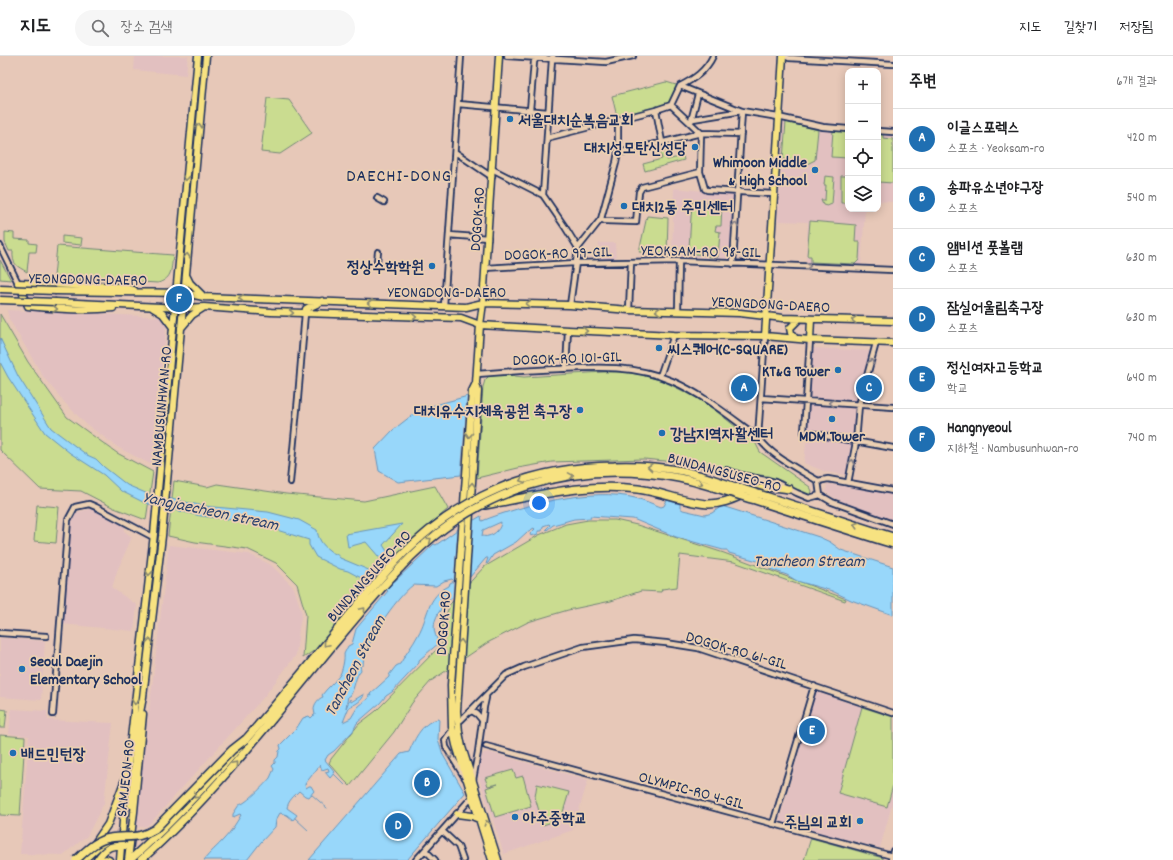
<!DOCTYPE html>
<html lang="ko">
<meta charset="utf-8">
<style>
body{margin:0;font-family:Dekko,"Poor Story",sans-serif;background:#f6f6f6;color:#202124}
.controls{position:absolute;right:12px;top:12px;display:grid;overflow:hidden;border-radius:8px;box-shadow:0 2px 10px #0003}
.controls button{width:36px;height:36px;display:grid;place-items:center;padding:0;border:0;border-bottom:1px solid #e0e0e0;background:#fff;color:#202124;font:20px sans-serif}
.you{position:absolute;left:539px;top:447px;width:14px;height:14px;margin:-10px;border:3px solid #fff;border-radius:50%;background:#1a73e8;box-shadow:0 0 0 6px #1a73e833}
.badge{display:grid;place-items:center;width:26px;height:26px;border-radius:50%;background:#1f6fb2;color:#fff;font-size:13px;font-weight:700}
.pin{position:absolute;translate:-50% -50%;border:2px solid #fff;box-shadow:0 1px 4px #0006}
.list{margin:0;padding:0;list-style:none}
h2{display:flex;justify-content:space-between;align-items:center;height:52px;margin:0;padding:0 16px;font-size:17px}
h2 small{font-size:13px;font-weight:400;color:#757577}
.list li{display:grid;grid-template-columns:26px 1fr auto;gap:12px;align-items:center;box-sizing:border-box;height:60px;padding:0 16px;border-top:1px solid #e0e0e0}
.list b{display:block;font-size:15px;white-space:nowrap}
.list p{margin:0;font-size:13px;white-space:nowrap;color:#757577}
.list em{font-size:13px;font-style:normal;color:#757577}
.icon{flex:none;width:22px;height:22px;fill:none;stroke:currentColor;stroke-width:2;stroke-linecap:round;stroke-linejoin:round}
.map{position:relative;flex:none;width:893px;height:804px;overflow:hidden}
header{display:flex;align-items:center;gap:24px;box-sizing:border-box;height:56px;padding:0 20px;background:#fff;border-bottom:1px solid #e0e0e0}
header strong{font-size:19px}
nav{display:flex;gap:22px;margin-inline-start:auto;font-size:14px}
.search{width:280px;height:36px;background:#f6f6f6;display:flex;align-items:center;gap:10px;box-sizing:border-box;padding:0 14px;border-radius:22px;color:#757577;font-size:15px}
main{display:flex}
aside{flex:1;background:#fff}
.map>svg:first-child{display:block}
</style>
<header>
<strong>지도</strong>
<div class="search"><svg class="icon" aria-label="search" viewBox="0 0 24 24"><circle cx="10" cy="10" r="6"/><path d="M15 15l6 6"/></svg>장소 검색</div>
<nav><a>지도</a><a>길찾기</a><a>저장됨</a></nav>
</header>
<main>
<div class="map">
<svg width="893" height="804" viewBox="0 0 893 804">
<rect width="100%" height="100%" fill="#e7c8b8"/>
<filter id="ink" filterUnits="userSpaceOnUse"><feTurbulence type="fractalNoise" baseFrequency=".025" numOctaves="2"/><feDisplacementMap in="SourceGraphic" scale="8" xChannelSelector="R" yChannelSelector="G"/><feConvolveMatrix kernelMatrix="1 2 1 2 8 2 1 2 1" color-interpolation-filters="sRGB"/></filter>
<g filter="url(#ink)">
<!-- built -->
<path fill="#e2c0c0" d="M135,0H188L186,19L134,14Z
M784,65L822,73L848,75V153H865L861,211L806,207L808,166L778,165Z
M878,77L893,78V146L878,145Z
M674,132L734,138L730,203L672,200Z
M599,187H615L616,203L600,204Z
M7,254L167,261L154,410L119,392L86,368L65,347L44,322L9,263Z
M812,292L873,295L860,341L857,344L854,345L810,343L808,341Z
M809,346L856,350L855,381L853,383L807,376L805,372L807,348Z
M807,378L852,386L854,388L848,419L826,416L804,407Z
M827,428L893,438V467L869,458L833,441L826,436Z
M93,452L126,468L124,475L132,481L117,515L112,532L137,549L134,575L61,568L63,495L74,457Z
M169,489L249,498L271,509L294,532L302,557L299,572L296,599L263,642L155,762L147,770L135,772Z
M0,582L45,585L41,644L0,641Z
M816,636L893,661V745L880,792L779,766Z
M11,653L47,655L48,664L113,667L104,747L87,780L63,799L20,798L29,680L9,678Z
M488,696L588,724L573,774L504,798L478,719L481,700L484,697Z"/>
<!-- green -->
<path fill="#cadc90" stroke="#728677" d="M666,26L683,31L673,52L618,65L612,40Z
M267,42L289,44L312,77L280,98L261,96Z
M786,66L818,74L815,104L807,108L790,107V104L783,103Z
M833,75L848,76V102L831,101Z
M878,78H883V82L893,83V127L878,126Z
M665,95L667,104L683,100L684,104L645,115L643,108L662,103L660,96Z
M825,120L834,121L832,148L827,150L823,149L821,144H825L826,129H824Z
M841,120H848V147H841Z
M692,146L722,148L721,170H716L715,175L720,176L718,201H708V199L693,198V192H689Z
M647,160L668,162L667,197L639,196Z
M810,165L856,169L855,186H860L859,204L855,208L811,206V200H807Z
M5,176L14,177V183L29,184V187L37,188L36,196H29L27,216C17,210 12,209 13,195H9L5,186Z
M62,180L82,182L81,189L62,187Z
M57,190L173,199C171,213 173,222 158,227L54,221Z
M0,204L11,224L0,223Z
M0,258L28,306L67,361L117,397L153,416L146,464L114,452L81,435L40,433L0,394Z
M604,316H624L643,319L663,325L697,342L716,355L755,386L760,396L810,431L812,435L811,439L807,440L782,425L768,420L708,413L665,405L644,403L552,406L518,412L477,422L483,331L485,324L490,319H505L524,321Z
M174,425L207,431L217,428L286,438L364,445L435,430L448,453L393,501L358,541L318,592L303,602L306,559L297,528L276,507L247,493L195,486L168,480Z
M37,449L59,451L56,487L34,485Z
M588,464H615L637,469L724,497L846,543L845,545L734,506L680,499L677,531L662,533L661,536L641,535L611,545L568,554L528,566L487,587L431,625L412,647L394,676L350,730C343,724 336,714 329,707L331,703L359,668L376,655L442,588L443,584L439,579L450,548L484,511L539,479L566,468Z
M862,651L893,661V729L887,751L838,737Z
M0,653L7,654L5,672H0Z
M0,679L25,681L20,760L0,759Z
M513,714L516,722L523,720L531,750L495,761L486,732L498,728L488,730L485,722Z
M537,728L569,736L561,763L543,769L535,741Z
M811,782L883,802V804H804Z"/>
<!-- water -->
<path fill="#98d7fa" stroke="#6694bc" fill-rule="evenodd" d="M0,282L18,320L51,372L87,399L96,403L104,411L127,429L148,438L204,450L268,456L299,464L317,474C318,482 322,489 329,494C333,498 337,497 340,502L395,525L434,488L436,489L457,474L481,460L482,465C522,449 593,431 635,442C644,444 653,448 661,451L664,450L667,444L680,448V452L683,454L705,459L712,457L722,450L819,481L830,486L841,494L893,511V559L851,544L832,535L797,525L787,519L770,513L768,509L761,508V506L729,497L727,494H723L676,481L633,463L590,460L591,462L574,463L553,469L547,474L546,473L550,469L549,468L543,470L542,475H538V478L531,480L530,478L535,473L534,472L527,476L516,486L493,499L488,507L486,508L488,502H486L453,541C448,544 446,549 441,551C441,553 440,555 439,556C432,568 433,576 439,587L419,604V607L392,636L386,640L380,647L357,667L353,675L334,695L328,699L325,704L335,716L330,722L325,716L329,715L328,712L322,714L320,709L305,728L306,732L309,730H311L314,735L309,741L305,740L299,735C294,740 288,745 287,752L297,759L293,764L287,759L280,757L276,764L275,771L261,786L247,804H204C210,796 218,790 224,783C231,776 236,767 241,759L240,758L233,761V758L239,749C246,748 265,728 270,722C271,719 273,716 274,713L272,710L275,707V704L278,701L279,695L281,693L280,689L296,673L303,662L309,660L311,662L314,659H315C315,657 314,655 314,653C314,648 319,642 323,641L322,639C327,632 334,627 339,620C342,617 345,602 344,598L348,590L352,588L356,573L388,535L376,526L363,523L348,515L340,513L316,501L309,489V484L251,466L201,460L145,447L121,435L104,419L70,397L45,377L8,321L0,306ZM501,466C501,472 495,479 488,480C486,481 484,480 482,480L483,474ZM452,523L454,525L450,527L449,530C426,541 429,560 418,579C413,589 406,597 400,608L396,610L389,619V621L370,638L371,640L369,639L368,643L366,644L357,652L351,662L343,666L349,651C354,649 363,645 364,638L351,646L350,643L346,652L348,640H350C355,632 355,620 361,614L360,609H363C363,589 396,542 413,529L436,530L444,525Z
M468,340L461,419L398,426L379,415L375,393L393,374L420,353Z
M402,468L383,489L390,500L385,508L366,486L348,491L346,478Z
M439,663L438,683L443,699L465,737L407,804H309L401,698L409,696C415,682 423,665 439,663Z"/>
<!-- pier -->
<path fill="#e7c8b8" d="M467,338H469L463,419L461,421Z
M474,462L469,525L452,544L458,471Z"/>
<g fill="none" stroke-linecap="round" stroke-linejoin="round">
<!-- stream -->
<path stroke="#6694bc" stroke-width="1" d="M333,717L345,729
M311,738L327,752
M295,762L308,774"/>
<!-- major-tunnel -->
<path stroke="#bea9a6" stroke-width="6" stroke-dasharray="6 3" stroke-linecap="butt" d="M93,804L109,788L123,770L131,749"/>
<!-- minor casing -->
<g stroke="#1b2f5e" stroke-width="8">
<path id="minor" d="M507,0L606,6L633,0
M785,0L789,2L893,8
M680,30L742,55L778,61L823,71L848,73
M458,48L548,56
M671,49L701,77L700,116L705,133L707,134L773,138
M530,54L534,6L537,0
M656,54L662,86
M691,65L698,38
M690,66L693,63L742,55L733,208
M878,75L893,76
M547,82L656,54L671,49L680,30C694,23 706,15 713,0
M455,96L492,121
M618,96L627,95L701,77L741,78
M492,113L543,139L565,171L578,192
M543,139L552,3L553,0
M377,142L384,146
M601,163L605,165L636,166L639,136L642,131L700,116
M449,179L488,182
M0,190L18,227
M377,205L378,196
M485,212L575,207L679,205L893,214
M570,249L578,192L601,163L616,107L618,96V63
M444,250L461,0
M629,254L631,206
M678,255L679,205
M810,284L804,376L893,392
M566,313L568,274
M477,318C504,316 531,314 559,313C597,311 636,309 672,325C704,339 730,361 758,381C771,400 798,413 818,425
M660,320L674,279
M761,342L893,351
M758,381L765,280
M726,414L741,419L775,426L797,437L809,442L820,439
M818,425L820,439L832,446L893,468
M818,425L828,423L893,435
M290,426L298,342L305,257
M848,427L856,386L859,349L876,287
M0,577L46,580
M486,639L506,619L524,611L583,591L634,584L666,587L698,592L893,657
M468,657L486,639V642L484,651L478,696L473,724
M53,658L68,464L75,451L89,448L96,451L153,481
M461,664L468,657L472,655L477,658L482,664
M450,677L445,684L446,691L465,722
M486,690L892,800
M773,768L814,630
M442,775L458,790L463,804
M425,794L435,804
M416,804L473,740
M891,804L893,795"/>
</g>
<!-- major casing -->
<g stroke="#1b2f5e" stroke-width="9">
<path id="major" d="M186,219L190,227L204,241
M56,235L184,237L204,241L466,251L483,247L570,249L629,254L740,257L783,262L893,265
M56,246L182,252L204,251L271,256L461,262L480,269L568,274L674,279L765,280L810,284L893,287
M113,252C85,255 56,253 28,250L26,244L18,227L124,231L134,234
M153,252L163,258L172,270
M305,257L306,253C312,249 315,250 322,245
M181,272L192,259L203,252
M765,280L783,0
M795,282L791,277L790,272L799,263
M810,284L811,263
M476,327L478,335L457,655L459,676L462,691L498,804
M131,749L138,667L143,641L162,480L206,0
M457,758L472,760L479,763
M95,787L108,768L127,718L154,478L198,0
M84,804L99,790L107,785
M97,804C106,791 110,789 125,790
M103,804L106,803L109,804
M120,804L126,726
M128,804L134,756L143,658
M492,804L456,689L452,671L451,629L472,335L476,327L480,269L483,247L499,0"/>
</g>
<!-- highway casing -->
<g stroke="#1b2f5e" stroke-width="10">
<path id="highway" d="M485,449C535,440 587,426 638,433C662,436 685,447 709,448C730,448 745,435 764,432C773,430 781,432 789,433
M130,804C199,742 257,671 316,600C342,568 368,535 396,505
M141,804C213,740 272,663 333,589C355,563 377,536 401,511"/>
</g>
<!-- minor -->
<use href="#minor" stroke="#ebcfb2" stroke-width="4.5"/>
<!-- major -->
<use href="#major" stroke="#f7e281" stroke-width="6"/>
<!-- highway -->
<use href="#highway" stroke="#f7e281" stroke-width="7"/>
<!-- major-bridge casing -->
<g stroke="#1b2f5e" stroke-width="9" stroke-linecap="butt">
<path id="major-bridge" d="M0,233L56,235
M0,244L56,246"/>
</g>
<!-- highway-bridge casing -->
<g stroke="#1b2f5e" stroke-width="10" stroke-linecap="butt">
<path id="highway-bridge" d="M396,505C456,442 527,411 614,410C637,409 660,411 683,415C705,420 725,428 746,434C795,449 844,466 893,481
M401,511C474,433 574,402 679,422C705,427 730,437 755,444C801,459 847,474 893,488
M76,804C86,795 96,784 110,782C128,779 137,784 155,773L232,694L246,683"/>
</g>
<!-- major-bridge -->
<use href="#major-bridge" stroke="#f7e281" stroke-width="6"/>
<!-- highway-bridge -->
<use href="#highway-bridge" stroke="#f7e281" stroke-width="7"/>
</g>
<!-- one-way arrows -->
<defs><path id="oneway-chevron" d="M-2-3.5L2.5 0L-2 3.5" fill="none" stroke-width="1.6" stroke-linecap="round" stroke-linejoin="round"/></defs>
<g stroke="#898870">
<use href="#oneway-chevron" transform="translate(199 70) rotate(-85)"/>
<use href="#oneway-chevron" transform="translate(186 122) rotate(96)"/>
<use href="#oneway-chevron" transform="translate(187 200) rotate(-85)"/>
<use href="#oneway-chevron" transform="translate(241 242) rotate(-178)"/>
<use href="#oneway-chevron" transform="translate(370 247) rotate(-178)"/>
<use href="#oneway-chevron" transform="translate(528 248) rotate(-179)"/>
<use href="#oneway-chevron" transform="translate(55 253) rotate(3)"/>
<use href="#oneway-chevron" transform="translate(658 255) rotate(-179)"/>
<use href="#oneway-chevron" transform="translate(291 257) rotate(1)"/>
<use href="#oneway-chevron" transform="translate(414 261) rotate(2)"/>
<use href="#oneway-chevron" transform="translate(854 264) rotate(-178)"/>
<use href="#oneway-chevron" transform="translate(585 275) rotate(2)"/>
<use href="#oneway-chevron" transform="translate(469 379) rotate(94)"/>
<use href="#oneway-chevron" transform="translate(650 411) rotate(-175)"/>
<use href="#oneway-chevron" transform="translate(571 420) rotate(-9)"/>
<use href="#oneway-chevron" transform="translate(522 424) rotate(160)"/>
<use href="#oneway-chevron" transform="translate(700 427) rotate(16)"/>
<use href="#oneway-chevron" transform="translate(472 429) rotate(-86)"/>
<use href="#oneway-chevron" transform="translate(856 469) rotate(-162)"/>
<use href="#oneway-chevron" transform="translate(429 484) rotate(-39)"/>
<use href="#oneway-chevron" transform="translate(149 517) rotate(96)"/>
<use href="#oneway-chevron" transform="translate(363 554) rotate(-50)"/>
<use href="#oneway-chevron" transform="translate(150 585) rotate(-83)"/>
<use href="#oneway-chevron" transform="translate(461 586) rotate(-86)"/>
<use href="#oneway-chevron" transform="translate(326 588) rotate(130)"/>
<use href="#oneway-chevron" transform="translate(135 646) rotate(96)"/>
<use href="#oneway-chevron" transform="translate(235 708) rotate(-49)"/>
<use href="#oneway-chevron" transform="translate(196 740) rotate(133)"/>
<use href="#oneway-chevron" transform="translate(487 767) rotate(-107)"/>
</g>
<g stroke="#837f88">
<use href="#oneway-chevron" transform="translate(735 169) rotate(-87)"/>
<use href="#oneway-chevron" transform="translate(808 210) rotate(2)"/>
<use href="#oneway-chevron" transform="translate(871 306) rotate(-76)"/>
<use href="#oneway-chevron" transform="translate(832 347) rotate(-175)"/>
<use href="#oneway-chevron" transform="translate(852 406) rotate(-79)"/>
<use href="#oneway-chevron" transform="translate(451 700) rotate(58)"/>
</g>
</g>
<!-- markers -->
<g fill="#1f6fb2" stroke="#ebcfb2" stroke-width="1.5">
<circle cx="510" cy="63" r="4"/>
<circle cx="695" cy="91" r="4"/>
<circle cx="815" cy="114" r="4"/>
<circle cx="624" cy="150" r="4"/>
<circle cx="432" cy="210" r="4"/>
<circle cx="659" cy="292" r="4"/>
<circle cx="838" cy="314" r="4"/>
<circle cx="580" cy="354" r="4"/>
<circle cx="832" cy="363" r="4"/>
<circle cx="662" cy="377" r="4"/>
<circle cx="22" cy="613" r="4"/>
<circle cx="13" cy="697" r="4"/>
<circle cx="515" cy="761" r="4"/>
<circle cx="860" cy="765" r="4"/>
</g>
<g text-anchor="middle" stroke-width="3.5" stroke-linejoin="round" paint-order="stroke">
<!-- poi labels -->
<g font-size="16" font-weight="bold" fill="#1b2f5e" stroke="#ebcfb2" text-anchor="start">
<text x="518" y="69">서울대치순복음교회</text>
<text x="687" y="97" text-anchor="end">대치성모탄신성당</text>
<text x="807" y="111" text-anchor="end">Whimoon Middle<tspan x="807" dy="18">&amp; High School</tspan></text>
<text x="632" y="156">대치2동 주민센터</text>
<text x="424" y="216" text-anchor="end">정상수학학원</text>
<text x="667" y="298">씨스퀘어(C-SQUARE)</text>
<text x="830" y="320" text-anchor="end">KT&amp;G Tower</text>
<text x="572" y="360" text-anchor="end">대치유수지체육공원 축구장</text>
<text x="670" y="383">강남지역자활센터</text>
<text x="832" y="385" text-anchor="middle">MDM Tower</text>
<text x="30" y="610">Seoul Daejin<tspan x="30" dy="18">Elementary School</tspan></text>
<text x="21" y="703">배드민턴장</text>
<text x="523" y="767">아주중학교</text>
<text x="852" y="771" text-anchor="end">주님의 교회</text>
</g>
<!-- street labels -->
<g font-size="16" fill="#1b2f5e" stroke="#ebcfb2">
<text transform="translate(476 163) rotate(-86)" y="6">DOGOK-RO</text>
<text transform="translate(701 194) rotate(1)" y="6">YEOKSAM-RO 98-GIL</text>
<text transform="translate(558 196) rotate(-2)" y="6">DOGOK-RO 99-GIL</text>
<text transform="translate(88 222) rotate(1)" y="6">YEONGDONG-DAERO</text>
<text x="447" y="241">YEONGDONG-DAERO</text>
<text transform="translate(771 247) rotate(3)" y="6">YEONGDONG-DAERO</text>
<text transform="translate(567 301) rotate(-2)" y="6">DOGOK-RO 101-GIL</text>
<text transform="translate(160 350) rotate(-85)" y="6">NAMBUSUNHWAN-RO</text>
<text transform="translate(725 415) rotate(15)" y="6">BUNDANGSUSEO-RO</text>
<text transform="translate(368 519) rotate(-48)" y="6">BUNDANGSUSEO-RO</text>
<text transform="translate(442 567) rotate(-86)" y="6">DOGOK-RO</text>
<text transform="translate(737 593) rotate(16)" y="6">DOGOK-RO 61-GIL</text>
<text transform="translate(124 722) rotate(-84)" y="6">SAMJEON-RO</text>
<text transform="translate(692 733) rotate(15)" y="6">OLYMPIC-RO 4-GIL</text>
</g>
<!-- water labels -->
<g font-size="17" font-style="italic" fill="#28406e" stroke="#ebcfb2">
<text transform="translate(211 454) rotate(12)" y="6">Yangjaecheon stream</text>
<text x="809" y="510">Tancheon Stream</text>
<text transform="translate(354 609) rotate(-62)" y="6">Tancheon Stream</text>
</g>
<!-- quarter labels -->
<g font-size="18" letter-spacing="1" fill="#1b2f5e" stroke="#ebcfb2">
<text x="399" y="125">DAECHI-DONG</text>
</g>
</g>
</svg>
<div class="controls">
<button>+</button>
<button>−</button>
<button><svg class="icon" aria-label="locate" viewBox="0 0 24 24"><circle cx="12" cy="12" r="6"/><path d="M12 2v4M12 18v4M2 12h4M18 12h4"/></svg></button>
<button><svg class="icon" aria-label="layers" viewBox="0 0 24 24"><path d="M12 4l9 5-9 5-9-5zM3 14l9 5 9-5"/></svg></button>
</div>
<div class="you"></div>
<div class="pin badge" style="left:744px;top:332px">A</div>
<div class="pin badge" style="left:427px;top:727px">B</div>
<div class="pin badge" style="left:869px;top:332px">C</div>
<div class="pin badge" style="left:398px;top:770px">D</div>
<div class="pin badge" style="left:812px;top:675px">E</div>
<div class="pin badge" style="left:179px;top:243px">F</div>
</div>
<aside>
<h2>주변<small>6개 결과</small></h2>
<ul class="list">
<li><span class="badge">A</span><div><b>이글스포렉스</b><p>스포츠 · Yeoksam-ro</p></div><em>420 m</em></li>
<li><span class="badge">B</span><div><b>송파유소년야구장</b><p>스포츠</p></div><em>540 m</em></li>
<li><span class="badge">C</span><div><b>앰비션 풋볼랩</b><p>스포츠</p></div><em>630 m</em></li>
<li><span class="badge">D</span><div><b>잠실어울림축구장</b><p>스포츠</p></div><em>630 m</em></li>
<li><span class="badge">E</span><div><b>정신여자고등학교</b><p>학교</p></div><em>640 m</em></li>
<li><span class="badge">F</span><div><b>Hangnyeoul</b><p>지하철 · Nambusunhwan-ro</p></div><em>740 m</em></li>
</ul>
</aside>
</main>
